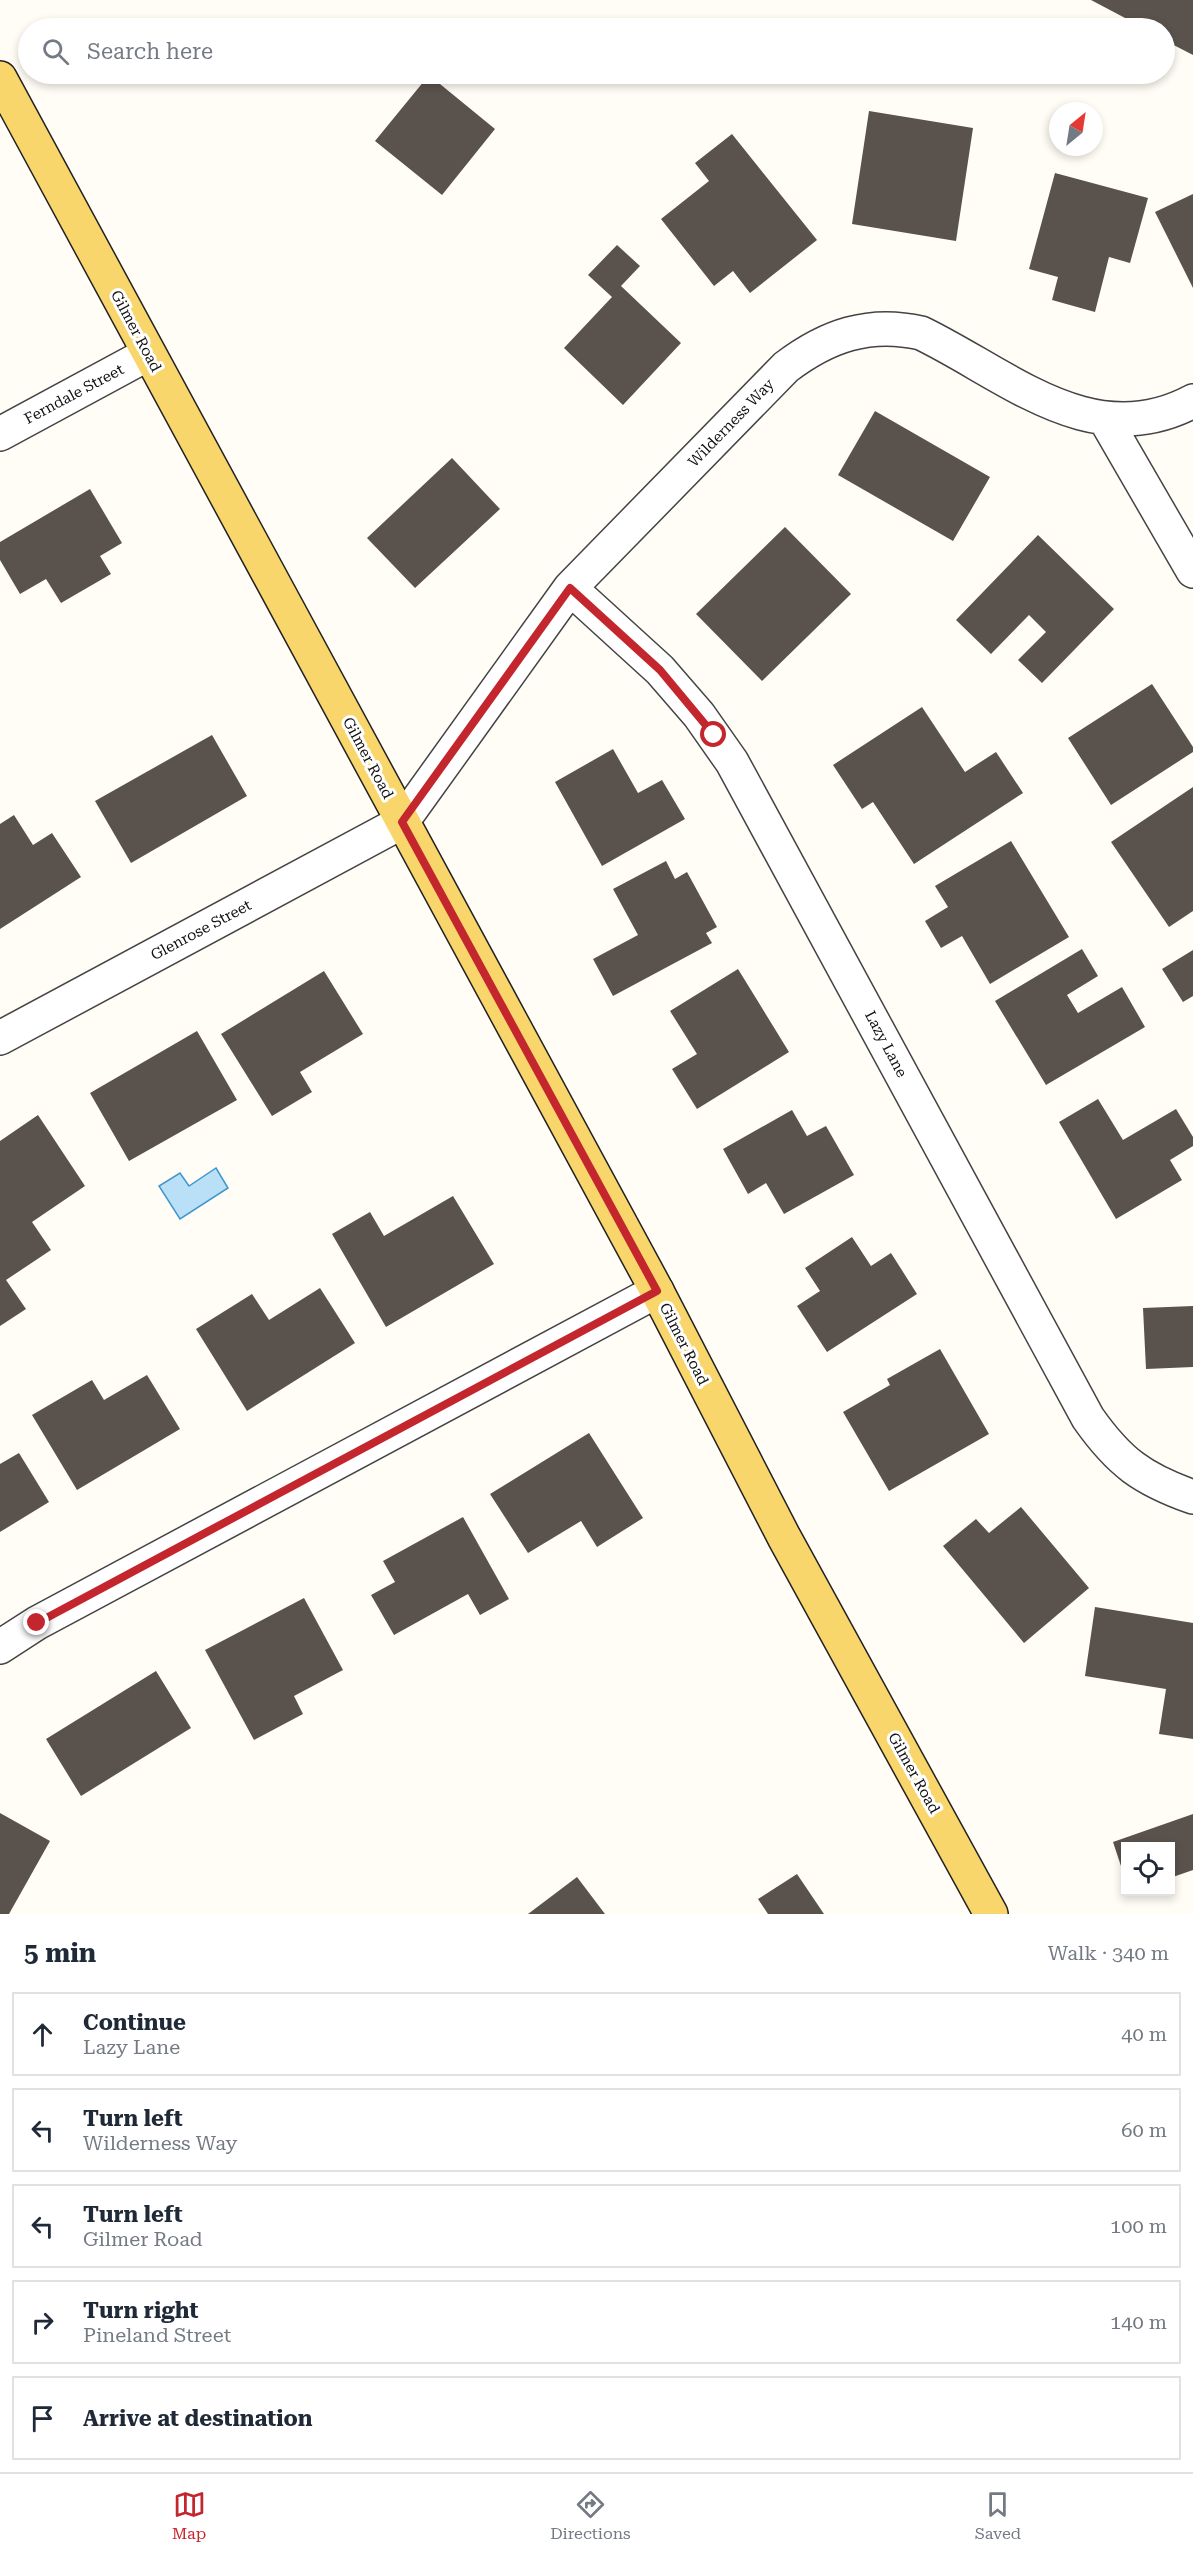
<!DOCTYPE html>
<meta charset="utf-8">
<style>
body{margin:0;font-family:"Roboto Serif",serif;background:#f6f6f7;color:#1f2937}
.controls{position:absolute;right:18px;bottom:18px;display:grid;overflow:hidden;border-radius:0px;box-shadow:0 3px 9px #0003}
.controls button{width:54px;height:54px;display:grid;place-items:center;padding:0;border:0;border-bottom:2px solid #e0e1e3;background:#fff;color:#1f2937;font:30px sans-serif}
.compass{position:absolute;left:1049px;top:102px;width:54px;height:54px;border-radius:50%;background:#fff;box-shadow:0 3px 9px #0003;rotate:30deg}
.stop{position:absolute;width:18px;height:18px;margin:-14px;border:4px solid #c4262e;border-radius:50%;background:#fff}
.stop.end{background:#c4262e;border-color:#fff;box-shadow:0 2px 6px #0008}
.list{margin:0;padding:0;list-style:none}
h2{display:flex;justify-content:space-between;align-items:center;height:78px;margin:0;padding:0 24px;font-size:26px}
h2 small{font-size:20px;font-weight:400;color:#747a83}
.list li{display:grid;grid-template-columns:39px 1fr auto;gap:18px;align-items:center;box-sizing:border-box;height:84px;margin:0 12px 12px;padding:0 12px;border:2px solid #e0e1e3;border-radius:0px}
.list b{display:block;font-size:22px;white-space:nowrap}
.list p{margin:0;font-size:20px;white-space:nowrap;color:#747a83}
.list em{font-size:20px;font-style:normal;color:#747a83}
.icon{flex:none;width:33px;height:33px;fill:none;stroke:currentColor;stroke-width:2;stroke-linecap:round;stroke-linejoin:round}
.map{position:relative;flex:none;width:1193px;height:1914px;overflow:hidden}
.search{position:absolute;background:#fff;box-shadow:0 3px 9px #0003;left:18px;right:18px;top:18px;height:66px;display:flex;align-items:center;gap:15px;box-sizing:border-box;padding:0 21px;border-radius:33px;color:#747a83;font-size:22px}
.sheet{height:558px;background:#fff}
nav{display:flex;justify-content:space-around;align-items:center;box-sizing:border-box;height:84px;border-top:2px solid #e0e1e3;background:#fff;font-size:16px;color:#747a83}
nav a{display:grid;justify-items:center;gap:3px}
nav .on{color:#c4262e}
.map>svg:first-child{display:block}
</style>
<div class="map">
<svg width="1193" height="1914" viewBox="0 0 1193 1914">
<rect width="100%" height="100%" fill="#fffdf5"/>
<!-- water -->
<path fill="#b9e0f7" stroke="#3f96cf" stroke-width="1.5" d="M216,1168L228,1188L180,1219L159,1186L180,1173L189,1186Z"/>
<!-- building -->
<path fill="#5a524d" d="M1091,0H1193V55L1164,40V28H1144Z
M429,75L495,129L442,195L375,141Z
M869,111L973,128L956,241L852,224Z
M732,134L817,240L750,293L733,271L714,286L661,219L709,181L695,163Z
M1055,173L1148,198L1130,263L1109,257L1095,312L1052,300L1058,277L1029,269Z
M1193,194V288L1155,212Z
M617,245L640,266L621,286L681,343L623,405L564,348L612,297L588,275Z
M875,411L990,477L953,541L838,475Z
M452,458L500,509L415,588L367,538Z
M90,489L122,543L100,556L111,574L61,603L46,579L20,594L0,560V542Z
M785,527L851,594L762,681L696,614Z
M1038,535L1114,609L1042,683L1018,660L1046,632L1029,615L991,654L956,620Z
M1152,684L1193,747V752L1111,805L1068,738Z
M922,707L965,772L996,752L1023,793L914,864L873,802L862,809L833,765Z
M212,735L247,796L131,863L95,801Z
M613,749L638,793L662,780L685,819L602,866L555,782Z
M1193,787V911L1169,927L1111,842Z
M14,815L33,845L52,833L81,877L0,929V824Z
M1011,841L1069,937L990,984L962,936L941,948L925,921L948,907L935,886Z
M666,861L675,879L687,872L717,927L706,933L712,943L613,996L593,959L638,935L613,889Z
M1082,949L1098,976L1067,995L1078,1013L1122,987L1145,1027L1046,1085L995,1001Z
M1193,950V996L1183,1002L1162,969Z
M738,969L789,1052L697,1109L672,1069L697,1054L670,1011Z
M324,971L363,1034L300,1072L312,1092L272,1116L221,1034Z
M197,1031L237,1100L129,1161L90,1093Z
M1098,1099L1123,1140L1176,1109L1193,1137V1146L1170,1160L1182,1180L1116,1219L1059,1122Z
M792,1110L807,1136L826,1126L854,1175L784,1214L766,1183L748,1194L723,1149Z
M38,1115L85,1186L32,1222L51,1250L6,1280L26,1309L0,1326V1141Z
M453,1196L494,1264L386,1327L332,1234L370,1212L384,1236Z
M852,1237L871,1266L891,1253L917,1294L827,1352L797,1306L820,1291L805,1268Z
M320,1288L355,1343L247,1411L196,1329L252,1294L269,1320Z
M1193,1306V1367L1146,1369L1143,1308Z
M940,1349L989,1434L889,1491L843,1412L890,1385L887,1379Z
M147,1375L180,1429L77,1490L32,1415L92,1380L104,1400Z
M589,1433L643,1518L597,1547L581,1521L528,1553L490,1494Z
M19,1453L49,1502L0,1532V1464Z
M1021,1507L1089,1588L1024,1643L943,1546L976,1519L989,1533Z
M463,1517L509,1599L480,1615L468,1594L394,1635L371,1595L395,1582L383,1561Z
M304,1598L343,1670L294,1696L303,1714L254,1740L205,1650Z
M1095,1607L1193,1623V1739L1159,1734L1166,1689L1085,1676Z
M156,1671L191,1728L81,1796L46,1739Z
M0,1813L50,1841L9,1914H0Z
M1193,1814V1870L1170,1878V1846H1126L1125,1878L1113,1842Z
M797,1874L824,1914H768L758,1899Z
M577,1877L605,1914H528Z"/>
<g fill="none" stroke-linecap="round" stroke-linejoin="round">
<!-- street casing -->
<g stroke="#444" stroke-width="36">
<path id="street" d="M1105,419L1193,571
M0,434L148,354
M570,588L660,670L699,715L732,762L1088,1418C1119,1462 1142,1479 1193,1497
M0,1038L402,822L570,588L786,367C827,336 869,321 921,333C1008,375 1092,455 1193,401
M0,1647L37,1623L657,1291"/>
</g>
<!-- primary casing -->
<g stroke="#222" stroke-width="36">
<path id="primary" d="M0,78L657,1291L784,1537L991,1914"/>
</g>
<!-- street -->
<use href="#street" stroke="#fff" stroke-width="33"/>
<!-- primary -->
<use href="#primary" stroke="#f9d66b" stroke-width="33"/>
</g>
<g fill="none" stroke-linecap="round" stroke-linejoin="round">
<!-- route -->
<path stroke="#c4262e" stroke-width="8" d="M37,1623L657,1291L402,822L570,588L660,670L714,735"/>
</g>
<g text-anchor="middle" stroke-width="6" stroke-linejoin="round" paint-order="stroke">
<!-- street labels -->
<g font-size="15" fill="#111" stroke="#fff">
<text transform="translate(136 331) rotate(62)" y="5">Gilmer Road</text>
<text transform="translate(74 394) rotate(-28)" y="5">Ferndale Street</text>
<text transform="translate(731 423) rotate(-46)" y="5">Wilderness Way</text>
<text transform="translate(368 758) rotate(62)" y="5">Gilmer Road</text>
<text transform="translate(201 930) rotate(-28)" y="5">Glenrose Street</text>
<text transform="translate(886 1044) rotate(62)" y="5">Lazy Lane</text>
<text transform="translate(684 1344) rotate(63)" y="5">Gilmer Road</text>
<text transform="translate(914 1773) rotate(61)" y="5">Gilmer Road</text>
</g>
</g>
</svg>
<div class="controls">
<button><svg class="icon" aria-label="locate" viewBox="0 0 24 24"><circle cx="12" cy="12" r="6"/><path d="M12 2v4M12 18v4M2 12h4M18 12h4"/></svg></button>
</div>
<svg class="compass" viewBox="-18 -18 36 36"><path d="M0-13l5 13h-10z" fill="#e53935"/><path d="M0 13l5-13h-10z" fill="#747a83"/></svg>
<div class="stop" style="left:714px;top:735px"></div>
<div class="stop end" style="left:37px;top:1623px"></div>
<div class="search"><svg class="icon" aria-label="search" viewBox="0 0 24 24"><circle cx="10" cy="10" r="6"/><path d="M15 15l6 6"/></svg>Search here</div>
</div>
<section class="sheet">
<h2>5 min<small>Walk · 340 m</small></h2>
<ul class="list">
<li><svg class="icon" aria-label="ahead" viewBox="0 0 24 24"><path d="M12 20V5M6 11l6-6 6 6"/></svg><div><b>Continue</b><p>Lazy Lane</p></div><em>40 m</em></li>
<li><svg class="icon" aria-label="left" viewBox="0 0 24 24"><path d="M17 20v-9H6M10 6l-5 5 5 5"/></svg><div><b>Turn left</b><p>Wilderness Way</p></div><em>60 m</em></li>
<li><svg class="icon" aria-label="left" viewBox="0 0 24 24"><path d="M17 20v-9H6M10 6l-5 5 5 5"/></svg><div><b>Turn left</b><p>Gilmer Road</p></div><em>100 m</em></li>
<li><svg class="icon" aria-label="right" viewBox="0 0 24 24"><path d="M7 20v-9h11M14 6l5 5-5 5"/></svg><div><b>Turn right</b><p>Pineland Street</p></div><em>140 m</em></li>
<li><svg class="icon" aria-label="arrive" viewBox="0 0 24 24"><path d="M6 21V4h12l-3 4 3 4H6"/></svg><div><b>Arrive at destination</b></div></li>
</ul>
</section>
<nav>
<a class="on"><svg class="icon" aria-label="map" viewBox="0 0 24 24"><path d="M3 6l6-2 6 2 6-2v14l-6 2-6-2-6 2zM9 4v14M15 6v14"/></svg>Map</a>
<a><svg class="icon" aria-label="directions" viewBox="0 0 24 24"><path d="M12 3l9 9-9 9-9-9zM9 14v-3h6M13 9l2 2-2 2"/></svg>Directions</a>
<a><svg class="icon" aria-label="saved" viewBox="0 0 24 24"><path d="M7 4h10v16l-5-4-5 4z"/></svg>Saved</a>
</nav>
